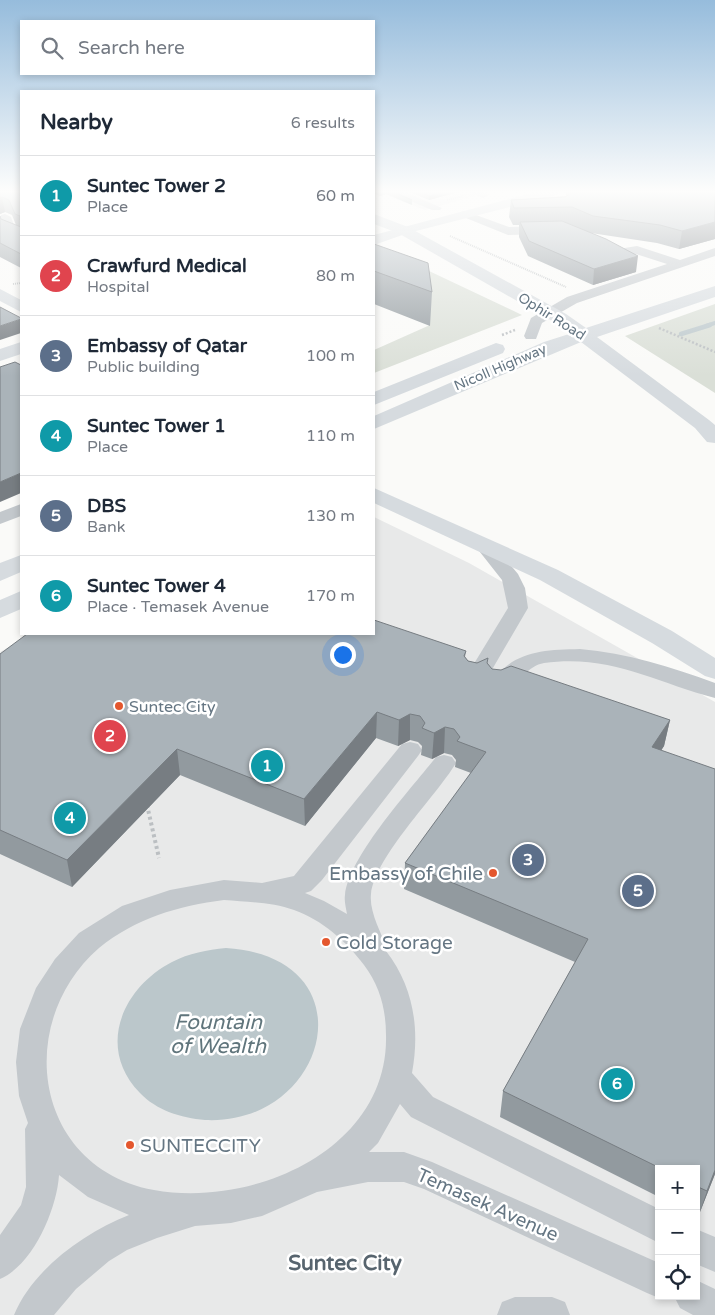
<!DOCTYPE html>
<meta charset="utf-8">
<style>
body{margin:0;font-family:"Varela Round",sans-serif;background:#f6f6f7;color:#1f2937}
.controls{position:absolute;right:15px;bottom:15px;display:grid;overflow:hidden;border-radius:0px;box-shadow:0 2px 8px #0003}
.controls button{width:45px;height:45px;display:grid;place-items:center;padding:0;border:0;border-bottom:1px solid #e0e1e3;background:#fff;color:#1f2937;font:25px sans-serif}
.you{position:absolute;left:342px;top:654px;width:18px;height:18px;margin:-12px;border:4px solid #fff;border-radius:50%;background:#1a73e8;box-shadow:0 0 0 8px #1a73e833}
.badge{display:grid;place-items:center;width:32px;height:32px;border-radius:50%;background:#e4572e;color:#fff;font-size:16px;font-weight:700}
.pin{position:absolute;translate:-50% -50%;border:2px solid #fff;box-shadow:0 1px 5px #0006}
.list{margin:0;padding:0;list-style:none}
h2{display:flex;justify-content:space-between;align-items:center;height:65px;margin:0;padding:0 20px;font-size:21px}
h2 small{font-size:16px;font-weight:400;color:#747a83}
.list li{display:grid;grid-template-columns:32px 1fr auto;gap:15px;align-items:center;box-sizing:border-box;height:80px;padding:0 20px;border-top:1px solid #e0e1e3}
.list b{display:block;font-size:19px;white-space:nowrap}
.list p{margin:0;font-size:16px;white-space:nowrap;color:#747a83}
.list em{font-size:16px;font-style:normal;color:#747a83}
.icon{flex:none;width:28px;height:28px;fill:none;stroke:currentColor;stroke-width:2;stroke-linecap:round;stroke-linejoin:round}
.map{position:relative;flex:none;width:715px;height:1315px;overflow:hidden}
.search{position:absolute;background:#fff;box-shadow:0 2px 8px #0003;left:20px;top:20px;width:355px;height:55px;display:flex;align-items:center;gap:12px;box-sizing:border-box;padding:0 18px;border-radius:0px;color:#747a83;font-size:19px}
.panel{position:absolute;background:#fff;box-shadow:0 2px 8px #0003;left:20px;top:90px;width:355px;height:545px;border-radius:0px}
.map>svg:first-child{display:block}
</style>
<div class="map">
<svg width="715" height="1315" viewBox="0 0 715 1315">
<rect width="100%" height="100%" fill="#fafaf8"/>
<!-- built -->
<path fill="#e8e9e9" fill-rule="evenodd" d="M374,192H489L425,210L386,195L379,196Z
M374,517L469,563L715,702V1315H0V652L32,634H374ZM659,1169H696V1296H659Z"/>
<!-- green -->
<path fill="#dadfd7" d="M391,253L522,315L374,373V350L430,325Z
M715,304V393L625,336Z"/>
<!-- water -->
<path fill="#bbc7cb" d="M226,948C372,957 329,1126 205,1120C181,1118 156,1110 140,1093C96,1048 122,988 172,962C189,953 207,950 226,948Z"/>
<g fill="none" stroke-linecap="round" stroke-linejoin="round">
<!-- stream-far1 -->
<path stroke="#bbc7cb" stroke-width="4" d="M706,326L715,323"/>
<!-- stream -->
<path stroke="#bbc7cb" stroke-width="4.5" d="M681,334L710,325"/>
<!-- path-far2 -->
<path stroke="#bbbfc2" stroke-width="2" stroke-dasharray="1 1" stroke-linecap="butt" d="M447,200L463,196
M450,236L566,287
M13,284L21,283"/>
<!-- path-far1 -->
<path stroke="#bbbfc2" stroke-width="2.5" stroke-dasharray="2 2" stroke-linecap="butt" d="M659,328L715,352
M502,335L515,330"/>
<!-- path -->
<path stroke="#bbbfc2" stroke-width="4" stroke-dasharray="3 3" stroke-linecap="butt" d="M147,805L159,858"/>
<!-- minor -->
<path fill="#c3c8cc" fill-rule="evenodd" d="M389,192H405L442,208L440,210H432Z
M469,192H485L489,195L483,198Z
M465,211L509,227L546,226L552,230L546,234L508,235L461,216V212Z
M5,214L11,217L16,231L21,233V241L5,233L0,219L1,215Z
M637,246L680,260L715,248V256L577,303L542,323L536,339H526L524,336L531,318L567,297L667,264L636,254L624,256L629,260L623,264L606,254L612,250Z
M21,504V516L0,524V512Z
M485,541L492,543L518,574L525,588L528,608L483,685L475,687L467,685L464,680L508,608L502,580L476,547L478,543Z
M580,649C627,653 671,667 715,683V698C654,682 611,654 544,663C521,667 513,699 490,693L487,688C511,651 540,650 580,649Z
M410,742L418,744L422,750L418,756L322,880L311,891L305,893L324,901L347,914C346,908 344,901 345,895C349,856 411,789 436,757L444,755L452,757L456,763C435,798 376,855 371,894C369,912 381,932 387,949L386,951C414,987 420,1030 412,1073L433,1097L659,1209V1243L411,1117L400,1104L378,1143L369,1152H404L432,1162L659,1263V1296H664L659,1298L647,1293L424,1189L404,1182H368L317,1192L262,1216L231,1223L195,1226L157,1238L127,1250L109,1261L76,1289L54,1315H14C33,1269 84,1233 129,1215L88,1197L59,1175C57,1209 33,1265 0,1279V1235L21,1205L26,1187L25,1129L28,1123L19,1096L16,1062L20,1029L36,988L55,959L79,933L122,906L170,890L224,880L262,883L294,876L402,744ZM224,900C247,902 272,902 294,910C322,920 346,941 364,965C380,986 386,1010 386,1035C389,1150 252,1208 154,1190C34,1168 13,1023 99,948C136,918 178,906 224,900Z
M696,1229L715,1237V1272L696,1264Z
M696,1280L715,1289V1315H693L680,1308L674,1296H696Z
M515,1297H552L565,1302L570,1315H497L502,1302Z"/>
<!-- major -->
<path fill="#d6dbdf" fill-rule="evenodd" d="M535,192H559L557,195L408,233L374,245V235Z
M21,342V354L0,361V349Z"/>
<!-- highway -->
<path fill="#d6dbdf" fill-rule="evenodd" d="M374,214L408,227L566,314L586,328L715,286V297L597,337L709,420L715,425V443L707,442L695,428L581,342L374,429V416L544,342L569,334L554,322L398,233L374,224Z
M0,289L21,300V312L0,301Z
M496,343L503,345L505,349L503,353L374,405V392Z
M374,488L558,570L672,631L715,658V679L705,676L652,643L540,580L374,503Z
M21,555V572L0,581V563Z
M21,591V609L0,618V600Z"/>
</g>
<!-- wall -->
<path fill="#929a9f" d="M0,192H21V268L0,257V216L1,219L16,225L12,215L5,212L0,214Z
M374,192H394L412,200V205L386,194L380,196L374,193Z
M410,192H458L429,200Z
M566,192H715V239L679,249L657,243L591,233L636,272L593,285L528,256L519,237V225H513L509,217L511,200L566,196Z
M374,244L432,292L430,326L374,304Z
M466,651L465,657L468,661L477,663L488,664L492,669L670,720L664,746L661,750L715,1174L698,1217L696,1216V1169H659V1197L500,1117L503,1091L575,962L404,889L405,863L471,773L455,767L456,760L452,755L444,753L432,759L421,755L422,746L418,742L410,740L398,746L376,738L305,826L180,775L72,887L0,854V654Z"/>
<!-- shaded-wall -->
<path fill="#777d82" d="M380,192H386V194L380,196Z
M442,192H458L429,200V196Z
M2,197L5,212L0,214V198Z
M715,222V239L679,249L682,231Z
M638,256L636,272L593,285L594,269Z
M21,319V333L0,340V326Z
M21,473V493L0,502V482Z
M377,712L376,738L305,826L304,799Z
M410,714V740L398,746L399,720Z
M670,720L664,746L647,773L652,747Z
M445,727L444,753L432,759L434,733Z
M177,749L180,775L72,887L67,860Z
M715,1170V1174L698,1217L707,1191Z"/>
<!-- building -->
<path fill="#aab3b9" stroke="#777d82" d="M0,192H21V220H20V216L15,214L9,200L2,197L0,198Z
M392,192H394L412,200Z
M420,192H442L429,196Z
M573,192H715V222L682,231L660,225L593,216L572,207L514,208L511,200L565,197Z
M0,216L1,219L21,227V254L0,243Z
M562,221L606,239L638,256L594,269L529,241L520,222Z
M374,244L428,263L432,292L374,271Z
M0,307L21,318V319L0,326Z
M15,362L21,365V473L0,482V367Z
M374,620L466,651L464,656L468,661L477,663L488,658L487,663L492,669L501,670L511,666L670,720L652,747L715,769V1170L707,1191L696,1186V1169H662L503,1091L588,939L405,863L486,752L457,741L460,737L454,729L445,727L434,733L422,728L425,723L420,716L410,714L399,720L377,712L304,799L177,749L67,860L0,830V654L27,634H374Z"/>
<!-- sky -->
<linearGradient id="sky" x2="0" y2="1"><stop stop-color="#96bcdc"/><stop offset="0.51" stop-color="#fdfdfc"/><stop offset="1" stop-color="#fdfdfc" stop-opacity="0"/></linearGradient>
<rect width="715" height="376" fill="url(#sky)"/>
<!-- markers -->
<g fill="#e4572e" stroke="#fff" stroke-width="2">
<circle cx="119" cy="706" r="5"/>
<circle cx="493" cy="873" r="5"/>
<circle cx="326" cy="942" r="5"/>
<circle cx="130" cy="1145" r="5"/>
</g>
<g text-anchor="middle" stroke-width="5" stroke-linejoin="round" paint-order="stroke">
<!-- far-street labels -->
<g font-size="14" fill="#657683" stroke="#fff">
<text transform="translate(552 316) rotate(32)" y="5">Ophir Road</text>
<text transform="translate(500 367) rotate(-23)" y="5">Nicoll Highway</text>
</g>
<!-- poi labels -->
<g font-size="16" fill="#657683" stroke="#fff" text-anchor="start">
<text x="129" y="712">Suntec City</text>
</g>
<!-- near-poi labels -->
<g font-size="19" fill="#657683" stroke="#fff" text-anchor="start">
<text x="483" y="880" text-anchor="end">Embassy of Chile</text>
<text x="336" y="949">Cold Storage</text>
<text x="140" y="1152">SUNTECCITY</text>
</g>
<!-- near-street labels -->
<g font-size="19" fill="#657683" stroke="#fff">
<text transform="translate(488 1204) rotate(24)" y="7">Temasek Avenue</text>
</g>
<!-- near-water labels -->
<g font-size="21" font-style="italic" fill="#60757c" stroke="#fff">
<text x="218" y="1029">Fountain<tspan x="218" dy="24">of Wealth</tspan></text>
</g>
<!-- near-neighbourhood labels -->
<g font-size="21" font-weight="bold" fill="#57646e" stroke="#fff">
<text x="345" y="1270">Suntec City</text>
</g>
</g>
</svg>
<div class="controls">
<button>+</button>
<button>−</button>
<button><svg class="icon" aria-label="locate" viewBox="0 0 24 24"><circle cx="12" cy="12" r="6"/><path d="M12 2v4M12 18v4M2 12h4M18 12h4"/></svg></button>
</div>
<div class="you"></div>
<div class="pin badge" style="left:267px;top:766px;background:#0f9aa8">1</div>
<div class="pin badge" style="left:110px;top:736px;background:#e0444e">2</div>
<div class="pin badge" style="left:528px;top:860px;background:#5c6f8a">3</div>
<div class="pin badge" style="left:70px;top:818px;background:#0f9aa8">4</div>
<div class="pin badge" style="left:638px;top:891px;background:#5c6f8a">5</div>
<div class="pin badge" style="left:617px;top:1084px;background:#0f9aa8">6</div>
<div class="search"><svg class="icon" aria-label="search" viewBox="0 0 24 24"><circle cx="10" cy="10" r="6"/><path d="M15 15l6 6"/></svg>Search here</div>
<section class="panel">
<h2>Nearby<small>6 results</small></h2>
<ul class="list">
<li><span class="badge" style="background:#0f9aa8">1</span><div><b>Suntec Tower 2</b><p>Place</p></div><em>60 m</em></li>
<li><span class="badge" style="background:#e0444e">2</span><div><b>Crawfurd Medical</b><p>Hospital</p></div><em>80 m</em></li>
<li><span class="badge" style="background:#5c6f8a">3</span><div><b>Embassy of Qatar</b><p>Public building</p></div><em>100 m</em></li>
<li><span class="badge" style="background:#0f9aa8">4</span><div><b>Suntec Tower 1</b><p>Place</p></div><em>110 m</em></li>
<li><span class="badge" style="background:#5c6f8a">5</span><div><b>DBS</b><p>Bank</p></div><em>130 m</em></li>
<li><span class="badge" style="background:#0f9aa8">6</span><div><b>Suntec Tower 4</b><p>Place · Temasek Avenue</p></div><em>170 m</em></li>
</ul>
</section>
</div>
